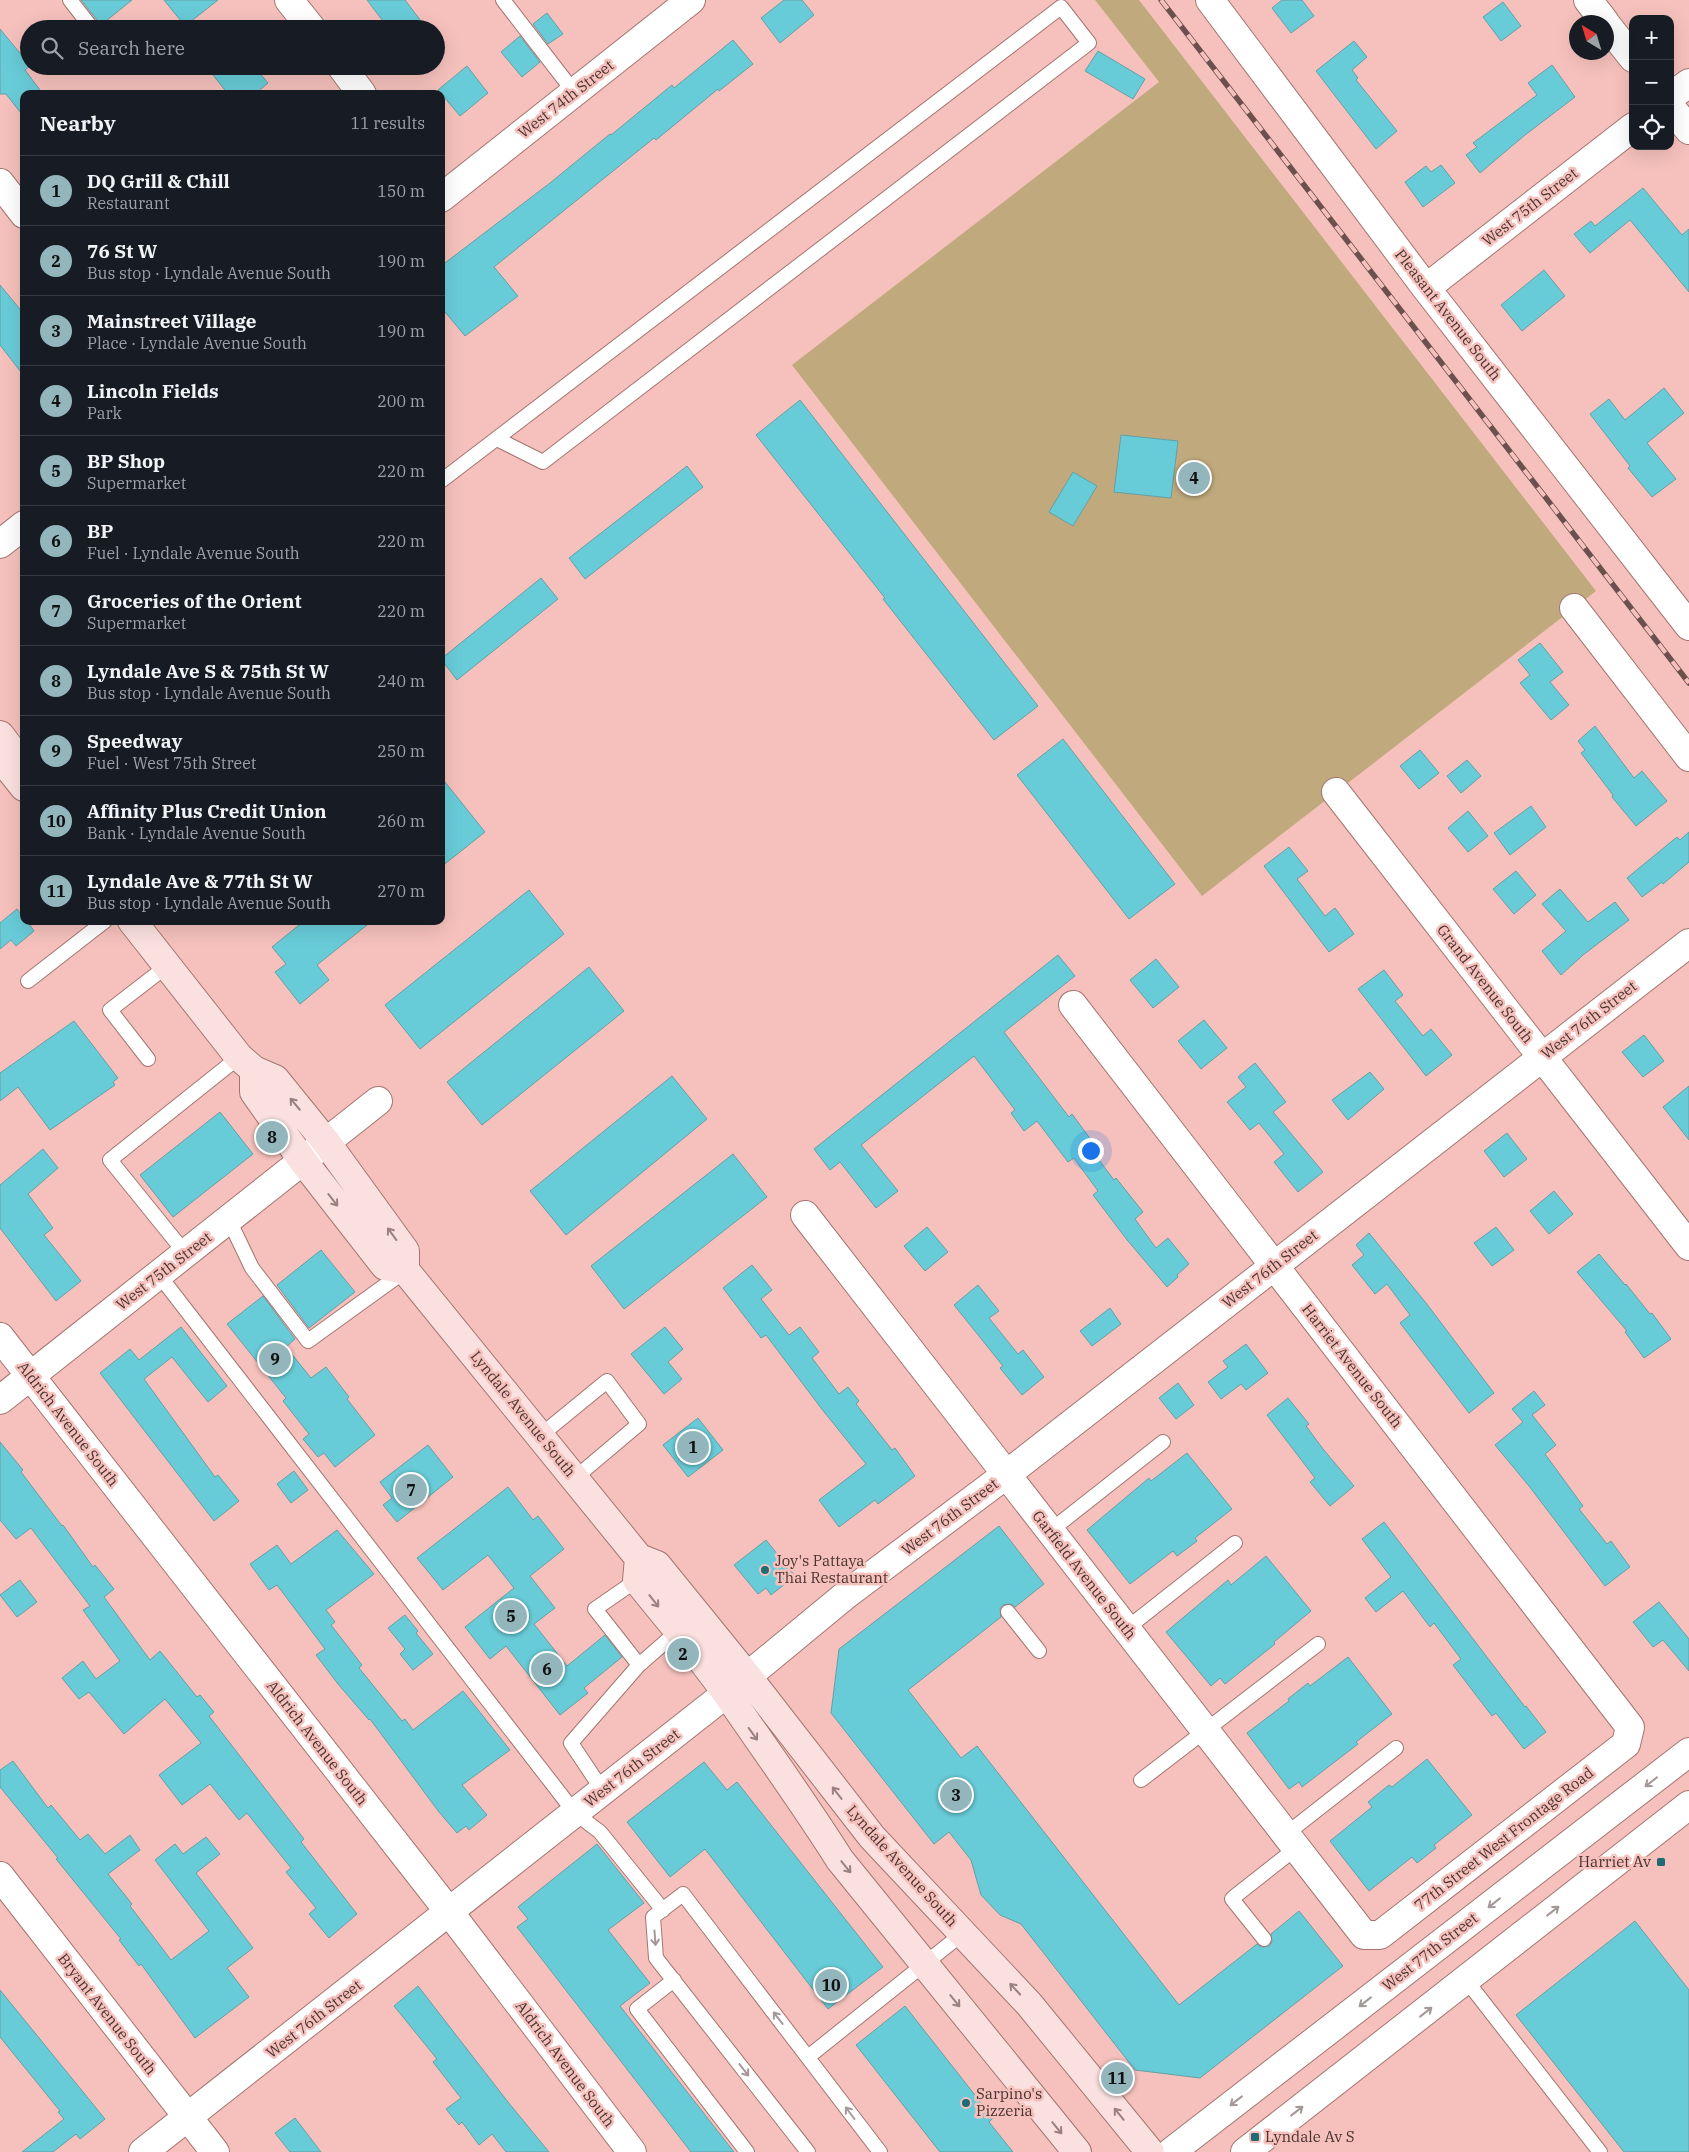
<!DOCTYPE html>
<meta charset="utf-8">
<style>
body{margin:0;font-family:"IBM Plex Serif",serif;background:#242831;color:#f1f3f6}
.controls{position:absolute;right:15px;top:15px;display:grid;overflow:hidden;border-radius:10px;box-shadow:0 5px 20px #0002}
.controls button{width:45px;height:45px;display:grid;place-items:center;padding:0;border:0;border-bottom:1px solid #363941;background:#171b24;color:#f1f3f6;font:25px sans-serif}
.compass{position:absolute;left:1569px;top:15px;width:45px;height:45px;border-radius:50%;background:#171b24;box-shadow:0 5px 20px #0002;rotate:322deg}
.you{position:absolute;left:1090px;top:1150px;width:18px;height:18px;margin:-12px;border:4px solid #fff;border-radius:50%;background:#1a73e8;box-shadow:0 0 0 8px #1a73e833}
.badge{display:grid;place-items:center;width:32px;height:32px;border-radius:50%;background:#93b6bc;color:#111;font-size:16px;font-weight:700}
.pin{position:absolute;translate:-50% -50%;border:2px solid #fff;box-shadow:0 1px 5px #0006}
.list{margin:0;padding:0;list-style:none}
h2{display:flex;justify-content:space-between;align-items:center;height:65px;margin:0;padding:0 20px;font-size:21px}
h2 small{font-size:16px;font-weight:400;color:#9ea1a6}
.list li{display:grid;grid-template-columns:32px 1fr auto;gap:15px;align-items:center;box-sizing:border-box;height:70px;padding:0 20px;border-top:1px solid #363941}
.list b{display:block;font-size:19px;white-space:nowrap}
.list p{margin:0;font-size:16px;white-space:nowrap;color:#9ea1a6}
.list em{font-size:16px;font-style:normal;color:#9ea1a6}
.icon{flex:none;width:28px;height:28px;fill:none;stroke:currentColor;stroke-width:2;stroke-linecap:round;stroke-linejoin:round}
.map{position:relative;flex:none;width:1689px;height:2152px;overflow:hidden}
.search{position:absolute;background:#171b24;box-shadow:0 5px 20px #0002;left:20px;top:20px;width:425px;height:55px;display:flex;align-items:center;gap:12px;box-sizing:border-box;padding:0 18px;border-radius:28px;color:#9ea1a6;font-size:19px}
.panel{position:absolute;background:#171b24;box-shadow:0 5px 20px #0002;left:20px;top:90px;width:425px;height:835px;border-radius:10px}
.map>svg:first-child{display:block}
</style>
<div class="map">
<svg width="1689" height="2152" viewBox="0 0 1689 2152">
<rect width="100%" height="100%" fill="#f6c1bc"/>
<!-- green -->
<path fill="#c0aa7d" d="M1095,0H1139L1596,591L1202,896L792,365L1159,82Z"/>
<!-- building -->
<path fill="#68ccd8" stroke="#659fa5" d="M81,0H132L101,25Z
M164,0H218L185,26Z
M367,0H405L427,29H389Z
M784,0H802L814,15L780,43L761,18Z
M1282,0H1302L1314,16L1291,33L1272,8Z
M1503,2L1521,26L1501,41L1483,17Z
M547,13L563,34L548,44L533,24Z
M0,29L29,64L30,66L25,70L43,94H24V117L6,94H0Z
M520,36L540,62L522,77L501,52Z
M733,40L753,64L719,91L718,89L656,140L654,138L494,267L518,296L465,336L441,307V266L550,183L610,134L611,135L672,85L674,88Z
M1354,41L1367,57L1352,70L1358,78L1356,80L1397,131L1376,149L1316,71Z
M1098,51L1145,79L1133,99L1085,71Z
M1552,65L1575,97L1525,135L1480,173L1466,155L1477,147L1473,143L1537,95L1528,83Z
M206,66H254L268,83L255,94H228Z
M467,66L488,93L460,116L438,90Z
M1441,165L1455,183L1423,207L1405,182L1426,166L1431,172Z
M1643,188L1682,235L1689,229V292L1630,220L1590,253L1574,234L1591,221L1595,226Z
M1544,270L1565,296L1522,331L1501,305Z
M0,285L24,314V376L0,345Z
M1664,388L1684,413L1647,443L1676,479L1652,497L1628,468L1630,466L1590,414L1609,399L1625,420Z
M800,400L1038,706L994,740L883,599L885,598L756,435Z
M1121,435L1178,441L1171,498L1114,492Z
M687,466L703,487L585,579L569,558Z
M1073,472L1097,486L1073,526L1049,512Z
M541,578L558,599L457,680L441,659Z
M1540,643L1563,672L1550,682L1569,705L1551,720L1520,683L1530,675L1518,660Z
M1595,726L1634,778L1642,771L1667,801L1636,826L1612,797L1613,795L1581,753L1585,750L1578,741Z
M1063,739L1175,884L1129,919L1017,775Z
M1420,750L1439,773L1419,789L1400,766Z
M1467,760L1481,776L1461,793L1447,776Z
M441,777L485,832L441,867Z
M1531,806L1546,827L1510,855L1494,833Z
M1468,811L1488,836L1468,852L1448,828Z
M1689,832V862L1663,884L1662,882L1642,897L1627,878L1677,837L1680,840Z
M1289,847L1308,871L1297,879L1325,916L1335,908L1354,934L1329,952L1264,866Z
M1516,871L1536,895L1514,914L1493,889Z
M1560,889L1588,922L1615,902L1629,920L1583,955L1561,975L1542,951L1566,931L1542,904Z
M529,890L564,934L420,1049L385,1005Z
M17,909L24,918V921H27L34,931L16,946L11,940L0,949V923Z
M304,921H372L317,965L329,980L300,1004L275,972L286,964L272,947Z
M1058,955L1075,976L1004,1032L1069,1117L1072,1114L1094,1144L1090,1148L1114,1180L1116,1178L1143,1212L1135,1219L1156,1248L1168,1238L1189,1264L1177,1275L1178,1277L1167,1287L1128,1241L1093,1195L1098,1191L1074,1158L1068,1162L1037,1121L1024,1131L1011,1113L1015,1110L974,1056L861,1145L898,1191L876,1208L840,1162L830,1170L814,1149Z
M1156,959L1179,987L1153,1008L1130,980Z
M589,967L624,1011L482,1125L447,1082Z
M1384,970L1403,995L1395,1001L1423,1036L1431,1029L1452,1055L1426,1076L1358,989Z
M1204,1020L1227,1048L1201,1069L1178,1041Z
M74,1021L118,1078L113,1082L115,1085L50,1130L18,1087L0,1101V1073Z
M1644,1035L1664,1061L1643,1077L1622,1052Z
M1255,1063L1286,1102L1273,1112L1323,1172L1298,1192L1274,1162L1284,1154L1259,1123L1250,1130L1227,1102L1246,1087L1238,1077Z
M1370,1072L1384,1089L1348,1120L1332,1100Z
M672,1076L707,1119L566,1235L530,1191Z
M1689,1086V1140L1663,1107Z
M220,1112L253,1154L173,1217L140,1175Z
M1507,1133L1527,1159L1504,1177L1484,1151Z
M43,1149L58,1168L28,1194L53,1228L44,1235L81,1281L56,1301L0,1228V1185Z
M733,1154L767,1197L624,1309L591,1266Z
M1554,1191L1573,1214L1549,1234L1530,1211Z
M927,1227L948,1252L925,1271L904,1246Z
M1496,1227L1514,1250L1492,1266L1474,1243Z
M1369,1233L1426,1303L1494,1393L1469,1413L1400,1323L1410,1315L1387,1284L1375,1294L1352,1265L1364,1255L1356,1245Z
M321,1250L355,1292L309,1328L277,1285Z
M1599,1254L1625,1285L1626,1284L1650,1314L1652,1313L1671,1339L1644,1358L1625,1332L1627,1331L1577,1272Z
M752,1265L772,1290L761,1299L789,1335L800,1327L819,1352L812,1358L839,1394L848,1387L859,1401L856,1404L892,1450L895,1448L915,1476L878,1504L875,1500L839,1527L819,1500L866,1464L821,1408L766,1335L761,1338L723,1288Z
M978,1285L999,1311L989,1318L1018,1354L1023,1350L1044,1377L1022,1395L1000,1368L1003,1366L954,1305Z
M263,1296L295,1339L286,1347L311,1378L326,1367L349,1397L347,1399L375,1435L335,1467L324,1453L318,1457L303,1439L309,1434L283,1401L286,1398L227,1324Z
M1110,1308L1121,1324L1092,1346L1080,1331Z
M181,1327L227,1386L208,1402L172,1357L144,1379L215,1477L218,1475L239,1501L214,1521L100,1373L130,1349L139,1360Z
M665,1327L683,1349L668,1362L682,1379L664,1394L631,1354Z
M1246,1344L1268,1373L1246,1390L1241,1384L1221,1399L1208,1382L1228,1367L1223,1361Z
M1178,1383L1194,1405L1176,1419L1159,1398Z
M1534,1391L1545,1405L1532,1415L1556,1445L1545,1454L1583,1506L1579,1509L1607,1544L1611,1541L1630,1567L1605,1586L1529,1486L1495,1445L1523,1422L1512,1409Z
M1288,1398L1309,1424L1306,1426L1323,1449L1354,1486L1330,1506L1310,1482L1315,1478L1267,1415Z
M698,1418L723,1450L688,1477L663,1445Z
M0,1442L23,1470L21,1472L62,1526L63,1525L93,1567L95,1565L114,1589L104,1597L150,1660L160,1651L197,1697L200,1695L214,1712L209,1716L304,1839L301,1842L357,1914L329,1938L309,1914L316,1908L286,1872L291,1868L247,1813L239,1820L210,1784L182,1805L159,1775L201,1743L165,1699L124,1734L89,1692L79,1699L62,1678L83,1661L96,1679L120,1661L83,1610L90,1606L31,1528L16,1539L0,1520Z
M428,1445L453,1477L397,1522L383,1505L392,1498L380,1482Z
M1187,1453L1232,1509L1195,1538L1197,1541L1177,1556L1173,1551L1130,1584L1087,1530L1149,1478L1151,1481Z
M294,1471L308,1490L291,1503L277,1484Z
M508,1487L533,1520L538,1516L564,1549L530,1576L555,1608L534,1624L567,1666L605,1635L622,1657L584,1688L588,1693L560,1715L506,1646L490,1659L465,1627L514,1588L488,1555L443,1590L417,1558Z
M1384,1522L1525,1707L1526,1706L1546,1732L1524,1749L1496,1713L1492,1716L1453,1665L1461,1659L1434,1623L1430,1627L1403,1591L1376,1612L1365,1598L1391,1577L1362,1539Z
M999,1526L1044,1584L1015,1607L1011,1604L1003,1605L1000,1609L1001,1617L908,1690L961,1758L977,1746L1179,2005L1257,1944L1261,1947L1269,1946L1272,1942L1271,1934L1299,1911L1343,1966L1200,2078L1135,2070L1021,1924L1000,1915L981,1895L971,1860L949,1832L934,1844L831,1713L839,1649Z
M337,1530L374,1574L326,1610L335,1622L331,1625L362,1665L359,1668L402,1721L405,1719L413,1730L463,1691L510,1750L462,1785L487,1815L469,1830L466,1826L457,1833L439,1812L370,1719L369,1720L338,1684L316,1655L325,1649L277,1585L269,1590L250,1564L277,1545L291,1564Z
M766,1540L795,1576L771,1595L766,1588L758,1594L734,1565Z
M1266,1556L1311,1611L1274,1642L1275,1644L1225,1684L1220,1678L1211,1686L1166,1632L1228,1580L1231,1585Z
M20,1580L37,1602L17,1617L0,1595Z
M1659,1602L1689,1639V1671L1663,1640L1653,1647L1633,1622Z
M405,1615L418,1631L416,1633L433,1654L413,1670L400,1654L405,1649L388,1628Z
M1348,1657L1392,1714L1356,1742L1358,1744L1302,1787L1299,1782L1289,1789L1247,1733L1289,1701L1288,1699L1308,1683L1310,1686Z
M1427,1759L1472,1815L1434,1845L1436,1848L1417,1863L1412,1857L1369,1891L1330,1841L1372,1807L1368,1802L1389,1785L1392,1787Z
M13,1761L48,1808L51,1805L80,1840L88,1834L105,1854L130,1835L140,1850L108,1874L132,1904L130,1906L171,1960L209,1931L155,1860L175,1844L183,1854L206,1837L220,1854L196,1873L253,1948L227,1968L249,1997L195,2038L141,1964L139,1966L119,1940L121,1939L56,1859L58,1858L0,1787V1770Z
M704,1762L727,1790L737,1782L883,1967L828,2009L705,1849L670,1877L627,1822Z
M597,1844L644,1903L608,1930L650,1983L620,2006L734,2152H691L517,1927L528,1919L518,1907Z
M1635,1921L1689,1990V2152H1624L1516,2015Z
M418,1986L508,2102L549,2152H506L492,2134L479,2145L462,2122L459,2125L446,2109L461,2098L433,2062L437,2059L394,2006Z
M0,1990L105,2119L80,2139L76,2134L53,2152H22L64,2119L58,2112L60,2111L0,2037Z
M905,2006L993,2118L989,2122L1013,2152H940L856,2045Z
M295,2118L321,2152H290L275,2133Z"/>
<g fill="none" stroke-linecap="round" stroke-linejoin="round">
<!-- service casing -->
<g stroke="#a47570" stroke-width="16">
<path id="service" d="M70,0L91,27
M503,0L574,92
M441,481L1061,7L1089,43L543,462L497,439
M28,981L105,921
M148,1059L110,1010L167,966
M229,1220L252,1268L308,1341L405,1271
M186,1254L110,1160L239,1057
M159,1275L575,1813L600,1832L663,1910
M541,1435L607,1381L639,1424L575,1478
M1050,1531L1163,1442
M637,1580L595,1609L639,1665L678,1631
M1008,1612L1039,1651
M1126,1629L1235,1543
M1141,1780L1318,1644
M603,1791L571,1743L639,1665
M1285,1835L1396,1748
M1234,1897L1295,1849
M1232,1899L1264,1939
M674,1980L637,2009L747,2152
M1466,1980L1600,2152
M808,2057L962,1934
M808,2152L656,1958L653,1917L683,1894L880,2152"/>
</g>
<!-- minor casing -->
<g stroke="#a47570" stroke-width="30">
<path id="minor" d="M289,0L312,29
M1210,0L1426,288L1689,626
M1588,0L1605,22
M1606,24L1633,58
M341,66L362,94
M1670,97L1689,83
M1670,106L1689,130
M0,183L24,214
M441,198L691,0
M1426,288L1633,127
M0,544L24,525
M1574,608L1689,757
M1336,792L1689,1246
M805,1215L1364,1935H1380L1626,1744L1630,1727L1073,1005
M0,1337L450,1913L632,2152
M0,1400L378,1101
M0,1876L215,2152"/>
</g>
<!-- tertiary casing -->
<g stroke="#a47570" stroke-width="30">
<path id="tertiary" d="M143,2152L727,1693L847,1594L1007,1474L1689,943
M1171,2152L1689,1752
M1245,2152L1689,1805"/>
</g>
<!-- secondary casing -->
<g stroke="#a47570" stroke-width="30">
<path id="secondary" d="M0,735L9,747L7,766
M0,765L7,766L24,787
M132,921L239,1057L254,1070L275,1079L326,1142L405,1251V1270L639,1558L657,1565L747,1676L872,1837L1029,2004L1150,2152
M254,1070V1092L303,1161L385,1266L405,1270
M639,1558L637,1580C667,1618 699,1654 727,1694C765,1749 804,1803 840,1860L1077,2152"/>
</g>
<!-- service -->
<use href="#service" stroke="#fff" stroke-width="14"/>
<!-- minor -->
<use href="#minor" stroke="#fff" stroke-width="28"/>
<!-- tertiary -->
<use href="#tertiary" stroke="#fff" stroke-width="28"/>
<!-- secondary -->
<use href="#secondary" stroke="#fae1df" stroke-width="28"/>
<!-- rail casing -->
<g stroke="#6c504e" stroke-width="5.5">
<path id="rail" d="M1161,0L1689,683"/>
</g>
<!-- rail -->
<use href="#rail" stroke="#f6c1bc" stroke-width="4" stroke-dasharray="11" stroke-linecap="butt"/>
</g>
<!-- one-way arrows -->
<defs><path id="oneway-shaft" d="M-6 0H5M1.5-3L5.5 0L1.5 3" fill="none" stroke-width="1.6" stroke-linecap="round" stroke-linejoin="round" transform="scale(1.25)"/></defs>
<g stroke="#98817f">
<use href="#oneway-shaft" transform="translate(295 1104) rotate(-130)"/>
<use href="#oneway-shaft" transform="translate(333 1200) rotate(52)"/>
<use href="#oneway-shaft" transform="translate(392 1234) rotate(-126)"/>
<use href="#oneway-shaft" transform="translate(654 1601) rotate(52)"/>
<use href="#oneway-shaft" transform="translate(753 1734) rotate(54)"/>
<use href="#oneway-shaft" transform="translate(837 1793) rotate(-128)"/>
<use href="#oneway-shaft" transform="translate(846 1867) rotate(51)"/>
<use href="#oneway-shaft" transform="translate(1015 1989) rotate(-133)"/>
<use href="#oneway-shaft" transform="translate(955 2001) rotate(51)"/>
<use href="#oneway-shaft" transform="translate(1119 2114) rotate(-129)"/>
<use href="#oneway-shaft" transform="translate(1057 2128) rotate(51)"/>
</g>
<g stroke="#a49998">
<use href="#oneway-shaft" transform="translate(1651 1782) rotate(142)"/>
<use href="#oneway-shaft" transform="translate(1494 1903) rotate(142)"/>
<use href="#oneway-shaft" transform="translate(1553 1911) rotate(-38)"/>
<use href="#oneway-shaft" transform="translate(655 1938) rotate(86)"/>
<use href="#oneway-shaft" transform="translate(1365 2002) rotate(142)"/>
<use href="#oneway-shaft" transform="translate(1426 2012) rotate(-38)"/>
<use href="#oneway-shaft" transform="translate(778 2018) rotate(-128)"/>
<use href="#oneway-shaft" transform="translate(744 2070) rotate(52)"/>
<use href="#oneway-shaft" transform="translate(1236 2101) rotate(142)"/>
<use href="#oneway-shaft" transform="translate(1297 2111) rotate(-38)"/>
<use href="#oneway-shaft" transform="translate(850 2113) rotate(-127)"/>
</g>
<!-- markers -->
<g fill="#216c74" stroke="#f6c1bc" stroke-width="2">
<circle cx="765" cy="1570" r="5"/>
<rect x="1656" y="1857" width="10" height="10" rx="2.5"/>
<circle cx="966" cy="2103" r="5"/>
<rect x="1250" y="2132" width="10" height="10" rx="2.5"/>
</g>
<g text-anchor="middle" stroke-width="5" stroke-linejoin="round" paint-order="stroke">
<!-- street labels -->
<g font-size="15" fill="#483331" stroke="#f6c1bc">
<text transform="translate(566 99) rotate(-38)" y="5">West 74th Street</text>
<text transform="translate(1530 207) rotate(-38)" y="5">West 75th Street</text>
<text transform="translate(1448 315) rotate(52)" y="5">Pleasant Avenue South</text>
<text transform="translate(1485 984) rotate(52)" y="5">Grand Avenue South</text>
<text transform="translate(1589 1020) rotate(-38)" y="5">West 76th Street</text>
<text transform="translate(1270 1269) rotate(-38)" y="5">West 76th Street</text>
<text transform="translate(164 1271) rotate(-38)" y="5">West 75th Street</text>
<text transform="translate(1352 1366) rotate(52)" y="5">Harriet Avenue South</text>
<text transform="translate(523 1414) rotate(51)" y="5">Lyndale Avenue South</text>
<text transform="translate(68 1424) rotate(52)" y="5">Aldrich Avenue South</text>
<text transform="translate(950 1517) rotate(-37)" y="5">West 76th Street</text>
<text transform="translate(1084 1575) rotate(52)" y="5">Garfield Avenue South</text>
<text transform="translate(317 1743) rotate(52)" y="5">Aldrich Avenue South</text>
<text transform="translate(632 1768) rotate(-38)" y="5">West 76th Street</text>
<text transform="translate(1504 1839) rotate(-38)" y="5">77th Street West Frontage Road</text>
<text transform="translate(902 1866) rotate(48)" y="5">Lyndale Avenue South</text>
<text transform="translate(1430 1952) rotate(-38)" y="5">West 77th Street</text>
<text transform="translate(107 2014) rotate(52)" y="5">Bryant Avenue South</text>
<text transform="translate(314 2019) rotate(-38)" y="5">West 76th Street</text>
<text transform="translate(565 2064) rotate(53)" y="5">Aldrich Avenue South</text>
</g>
<!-- poi labels -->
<g font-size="15" fill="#483331" stroke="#f6c1bc" text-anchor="start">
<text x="775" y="1566">Joy's Pattaya<tspan x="775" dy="17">Thai Restaurant</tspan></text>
<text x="1651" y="1867" text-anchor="end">Harriet Av</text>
<text x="976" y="2099">Sarpino's<tspan x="976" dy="17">Pizzeria</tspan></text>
<text x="1265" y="2142">Lyndale Av S</text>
</g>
</g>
</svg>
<div class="controls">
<button>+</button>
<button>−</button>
<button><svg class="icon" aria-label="locate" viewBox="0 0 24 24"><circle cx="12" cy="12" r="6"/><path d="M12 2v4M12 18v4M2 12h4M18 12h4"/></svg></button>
</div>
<svg class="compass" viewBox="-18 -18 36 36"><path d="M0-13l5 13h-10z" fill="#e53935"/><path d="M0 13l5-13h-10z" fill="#9ea1a6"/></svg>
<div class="you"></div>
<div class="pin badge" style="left:693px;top:1447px">1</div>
<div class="pin badge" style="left:683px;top:1654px">2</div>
<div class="pin badge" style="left:956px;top:1795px">3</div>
<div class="pin badge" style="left:1194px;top:478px">4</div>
<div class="pin badge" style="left:511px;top:1616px">5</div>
<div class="pin badge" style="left:547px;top:1669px">6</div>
<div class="pin badge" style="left:411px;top:1490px">7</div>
<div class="pin badge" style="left:272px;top:1137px">8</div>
<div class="pin badge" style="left:275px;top:1359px">9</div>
<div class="pin badge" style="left:831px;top:1985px">10</div>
<div class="pin badge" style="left:1117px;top:2078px">11</div>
<div class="search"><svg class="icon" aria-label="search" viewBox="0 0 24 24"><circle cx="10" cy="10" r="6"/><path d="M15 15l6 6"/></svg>Search here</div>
<section class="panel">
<h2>Nearby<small>11 results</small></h2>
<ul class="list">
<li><span class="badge">1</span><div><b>DQ Grill &amp; Chill</b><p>Restaurant</p></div><em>150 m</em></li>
<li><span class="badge">2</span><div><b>76 St W</b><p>Bus stop · Lyndale Avenue South</p></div><em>190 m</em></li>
<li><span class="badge">3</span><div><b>Mainstreet Village</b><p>Place · Lyndale Avenue South</p></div><em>190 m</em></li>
<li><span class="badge">4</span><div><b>Lincoln Fields</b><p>Park</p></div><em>200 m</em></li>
<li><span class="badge">5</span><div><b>BP Shop</b><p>Supermarket</p></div><em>220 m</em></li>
<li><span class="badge">6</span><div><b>BP</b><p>Fuel · Lyndale Avenue South</p></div><em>220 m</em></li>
<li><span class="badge">7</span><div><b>Groceries of the Orient</b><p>Supermarket</p></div><em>220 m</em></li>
<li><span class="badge">8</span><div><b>Lyndale Ave S &amp; 75th St W</b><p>Bus stop · Lyndale Avenue South</p></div><em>240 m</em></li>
<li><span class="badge">9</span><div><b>Speedway</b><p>Fuel · West 75th Street</p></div><em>250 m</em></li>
<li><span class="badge">10</span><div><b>Affinity Plus Credit Union</b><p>Bank · Lyndale Avenue South</p></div><em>260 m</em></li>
<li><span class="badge">11</span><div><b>Lyndale Ave &amp; 77th St W</b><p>Bus stop · Lyndale Avenue South</p></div><em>270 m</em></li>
</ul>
</section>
</div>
